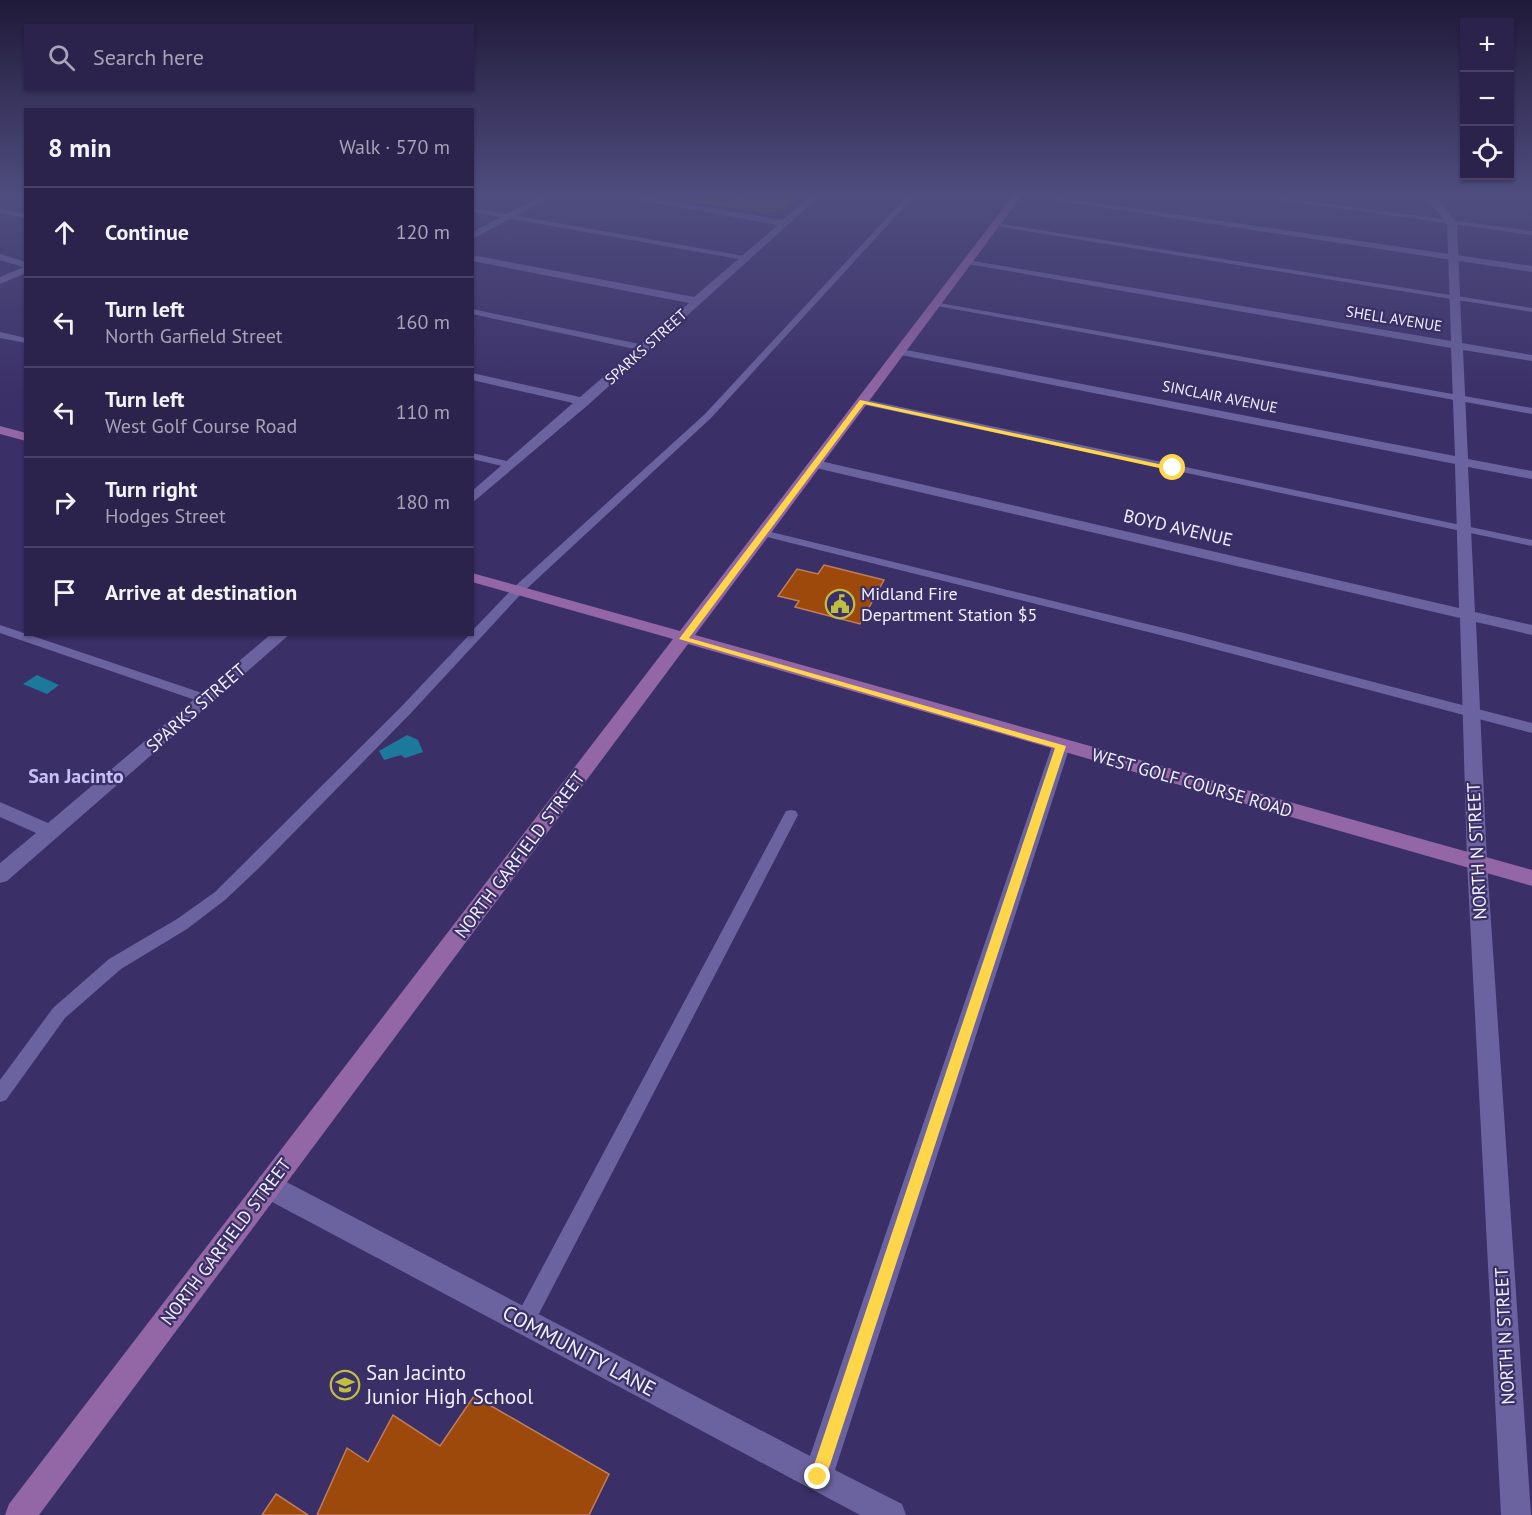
<!DOCTYPE html>
<meta charset="utf-8">
<style>
body{margin:0;font-family:"PT Sans",sans-serif;background:#342b54;color:#f1f3f6}
.controls{position:absolute;right:18px;top:18px;display:grid;overflow:hidden;border-radius:0px;box-shadow:0 2px 4px #0004}
.controls button{width:54px;height:54px;display:grid;place-items:center;padding:0;border:0;border-bottom:2px solid #484065;background:#2c234d;color:#f1f3f6;font:30px sans-serif}
.stop{position:absolute;width:18px;height:18px;margin:-14px;border:4px solid #ffd54a;border-radius:50%;background:#fff}
.stop.end{background:#ffd54a;border-color:#fff;box-shadow:0 2px 6px #0008}
.list{margin:0;padding:0;list-style:none}
h2{display:flex;justify-content:space-between;align-items:center;height:78px;margin:0;padding:0 24px;font-size:26px}
h2 small{font-size:20px;font-weight:400;color:#a6a4b6}
.list li{display:grid;grid-template-columns:39px 1fr auto;gap:18px;align-items:center;box-sizing:border-box;height:90px;padding:0 24px;border-top:2px solid #484065}
.list b{display:block;font-size:22px;white-space:nowrap}
.list p{margin:0;font-size:20px;white-space:nowrap;color:#a6a4b6}
.list em{font-size:20px;font-style:normal;color:#a6a4b6}
.icon{flex:none;width:33px;height:33px;fill:none;stroke:currentColor;stroke-width:2;stroke-linecap:round;stroke-linejoin:round}
.map{position:relative;flex:none;width:1532px;height:1515px;overflow:hidden}
.search{position:absolute;background:#2c234d;box-shadow:0 2px 4px #0004;left:24px;top:24px;width:450px;height:66px;display:flex;align-items:center;gap:15px;box-sizing:border-box;padding:0 21px;border-radius:0px;color:#a6a4b6;font-size:22px}
.panel{position:absolute;background:#2c234d;box-shadow:0 2px 4px #0004;left:24px;top:108px;width:450px;height:528px;border-radius:0px}
.map>svg:first-child{display:block}
</style>
<div class="map">
<svg width="1532" height="1515" viewBox="0 0 1532 1515">
<rect width="100%" height="100%" fill="#3a2f67"/>
<!-- green -->
<path fill="#5a5a1c" d="M642,194H803L782,211L764,213Z"/>
<!-- water -->
<path fill="#1d799c" d="M37,675L59,685L47,694L23,684Z
M407,735L418,740L423,752L405,758L401,755L384,760L379,751Z"/>
<!-- building -->
<path fill="#9e490c" stroke="#be7e5c" stroke-width="1.5" d="M824,565L884,580L860,624L795,607L799,601L778,596L797,569L818,574Z
M474,1396L609,1474L589,1515H317L347,1448L368,1462L393,1415L440,1446Z
M276,1494L308,1515H262Z"/>
<g fill="none" stroke-linecap="round" stroke-linejoin="round">
<!-- path -->
<path stroke="#827ba3" stroke-width="2" stroke-dasharray="1.5 1.5" stroke-linecap="butt" d="M737,200L759,194
M773,206L780,200H787"/>
<!-- service -->
<path fill="#6b639f" fill-rule="evenodd" d="M909,194H916L711,418L521,594L410,714L259,868L225,900L187,929L121,969L65,1018L6,1100L0,1102V1080L53,1008L109,959L177,919L215,892L400,708L470,634H472V631L513,588L705,414Z
M1237,194H1254L1532,231V235Z
M1529,194H1532V198L1530,197Z
M472,208L744,256L748,258L744,260L472,212Z
M0,209L26,214V218L0,213Z
M996,223L1532,308V312L994,226L992,225Z
M934,302L1532,408V414L937,306H934Z
M472,309L644,345L648,348L644,351L472,314Z
M0,332L26,338V343L0,338Z
M863,399L1532,540V546L860,404V400Z
M472,453L515,463L516,465L511,468L472,459Z
M763,530L1188,634L1532,723V733L1188,642L759,535L758,533Z
M0,625L211,696L212,699L206,703L201,702L0,633Z
M791,810L796,811L798,815L531,1329L524,1332L517,1329L514,1322L517,1315L786,811Z"/>
<!-- minor -->
<path fill="#6b639f" fill-rule="evenodd" d="M546,194H557L472,239V232Z
M607,194H627L783,220L813,194H822L588,405L472,503V491L573,403L472,380V373L580,397L689,303L472,261V255L694,297L778,225Z
M1426,194H1434L1457,223L1462,343L1532,355V361L1463,350L1468,459L1532,471V479L1468,467L1475,612L1532,625V635L1476,622L1487,862L1531,1515H1501L1467,862L1460,618L816,468L809,464L816,460L1459,608L1455,464L901,355L895,352L901,349L1455,456L1451,348L962,263L967,260L1451,341L1447,223L1429,202Z
M0,254L26,262V268L0,260Z
M271,634H290L7,881L0,883V863L36,833L0,817V802L48,823Z
M1061,740L1067,741L1070,746L835,1470L902,1504L906,1515H860L259,1195L256,1186L259,1177L268,1174L277,1177L810,1456L1052,746L1055,741Z"/>
<!-- tertiary -->
<path fill="#6b639f" fill-rule="evenodd" d="M1013,194H1035L1532,266V272Z
M26,266V273L0,284V277Z"/>
<!-- secondary -->
<path fill="#9366a5" fill-rule="evenodd" d="M1014,194H1023L695,635L1532,870V886L688,644L39,1515H5L9,1504L673,639L472,582V573L680,631Z
M0,426L26,433V441L0,434Z"/>
</g>
<!-- sky -->
<linearGradient id="sky" x2="0" y2="1"><stop stop-color="#201a39"/><stop offset="0.48" stop-color="#4f4d7f"/><stop offset="1" stop-color="#4f4d7f" stop-opacity="0"/></linearGradient>
<rect width="1532" height="406" fill="url(#sky)"/>
<!-- route -->
<path fill="#ffd54a" d="M860,400L1177,468L1173,471L864,404L689,638L1066,746L826,1477L823,1482L818,1485L812,1482L810,1477L1055,748L679,639Z"/>
<!-- icons -->
<defs>
<g id="civic-ring" transform="scale(1.5)"><circle r="9.5" fill="#3a2f67" stroke="#bfbe41" stroke-width="1.5"/><path d="M-.6-6.5H3V-4.5H.6V-3L4-1V1h2V6H-6V1h2V-1L-.6-3ZM-1.2 2.5V6h2.4V2.5Z" fill="#bfbe41"/></g>
<g id="school-ring" transform="scale(1.5)"><circle r="9.5" fill="#3a2f67" stroke="#bfbe41" stroke-width="1.5"/><path d="M0-5L7-2L0 1L-7-2ZM-4 1L0 2.5L4 1V4Q0 6-4 4Z" fill="#bfbe41"/></g>
</defs>
<g fill-rule="evenodd">
<use href="#civic-ring" x="840" y="604"/>
<use href="#school-ring" x="345" y="1385"/>
</g>
<g text-anchor="middle" stroke-width="4.5" stroke-linejoin="round" paint-order="stroke">
<!-- far-street labels -->
<g font-size="15" fill="#f1f0fe" stroke="#3a2f67">
<text transform="translate(1394 319) rotate(9)" y="5">SHELL AVENUE</text>
<text transform="translate(646 347) rotate(-42)" y="5">SPARKS STREET</text>
<text transform="translate(1220 397) rotate(11)" y="5">SINCLAIR AVENUE</text>
</g>
<!-- street labels -->
<g font-size="18" fill="#f1f0fe" stroke="#3a2f67">
<text transform="translate(1178 528) rotate(13)" y="6">BOYD AVENUE</text>
<text transform="translate(196 708) rotate(-41)" y="6">SPARKS STREET</text>
<text transform="translate(1192 783) rotate(16)" y="6">WEST GOLF COURSE ROAD</text>
<text transform="translate(1477 851) rotate(-93)" y="6">NORTH N STREET</text>
<text transform="translate(520 855) rotate(-53)" y="6">NORTH GARFIELD STREET</text>
<text transform="translate(226 1242) rotate(-53)" y="6">NORTH GARFIELD STREET</text>
<text transform="translate(1505 1336) rotate(-93)" y="6">NORTH N STREET</text>
</g>
<!-- poi labels -->
<g font-size="18" fill="#f1f0fe" stroke="#3a2f67" text-anchor="start">
<text x="861" y="600">Midland Fire<tspan x="861" dy="21">Department Station $5</tspan></text>
</g>
<!-- neighbourhood labels -->
<g font-size="20" font-weight="bold" fill="#c5c0f5" stroke="#3a2f67">
<text x="76" y="783">San Jacinto</text>
</g>
<!-- near-street labels -->
<g font-size="21" fill="#f1f0fe" stroke="#3a2f67">
<text transform="translate(579 1351) rotate(28)" y="7">COMMUNITY LANE</text>
</g>
<!-- near-poi labels -->
<g font-size="21" fill="#f1f0fe" stroke="#3a2f67" text-anchor="start">
<text x="366" y="1380">San Jacinto<tspan x="366" dy="24">Junior High School</tspan></text>
</g>
</g>
</svg>
<div class="controls">
<button>+</button>
<button>−</button>
<button><svg class="icon" aria-label="locate" viewBox="0 0 24 24"><circle cx="12" cy="12" r="6"/><path d="M12 2v4M12 18v4M2 12h4M18 12h4"/></svg></button>
</div>
<div class="stop" style="left:1173px;top:468px"></div>
<div class="stop end" style="left:818px;top:1477px"></div>
<div class="search"><svg class="icon" aria-label="search" viewBox="0 0 24 24"><circle cx="10" cy="10" r="6"/><path d="M15 15l6 6"/></svg>Search here</div>
<section class="panel">
<h2>8 min<small>Walk · 570 m</small></h2>
<ul class="list">
<li><svg class="icon" aria-label="ahead" viewBox="0 0 24 24"><path d="M12 20V5M6 11l6-6 6 6"/></svg><div><b>Continue</b></div><em>120 m</em></li>
<li><svg class="icon" aria-label="left" viewBox="0 0 24 24"><path d="M17 20v-9H6M10 6l-5 5 5 5"/></svg><div><b>Turn left</b><p>North Garfield Street</p></div><em>160 m</em></li>
<li><svg class="icon" aria-label="left" viewBox="0 0 24 24"><path d="M17 20v-9H6M10 6l-5 5 5 5"/></svg><div><b>Turn left</b><p>West Golf Course Road</p></div><em>110 m</em></li>
<li><svg class="icon" aria-label="right" viewBox="0 0 24 24"><path d="M7 20v-9h11M14 6l5 5-5 5"/></svg><div><b>Turn right</b><p>Hodges Street</p></div><em>180 m</em></li>
<li><svg class="icon" aria-label="arrive" viewBox="0 0 24 24"><path d="M6 21V4h12l-3 4 3 4H6"/></svg><div><b>Arrive at destination</b></div></li>
</ul>
</section>
</div>
